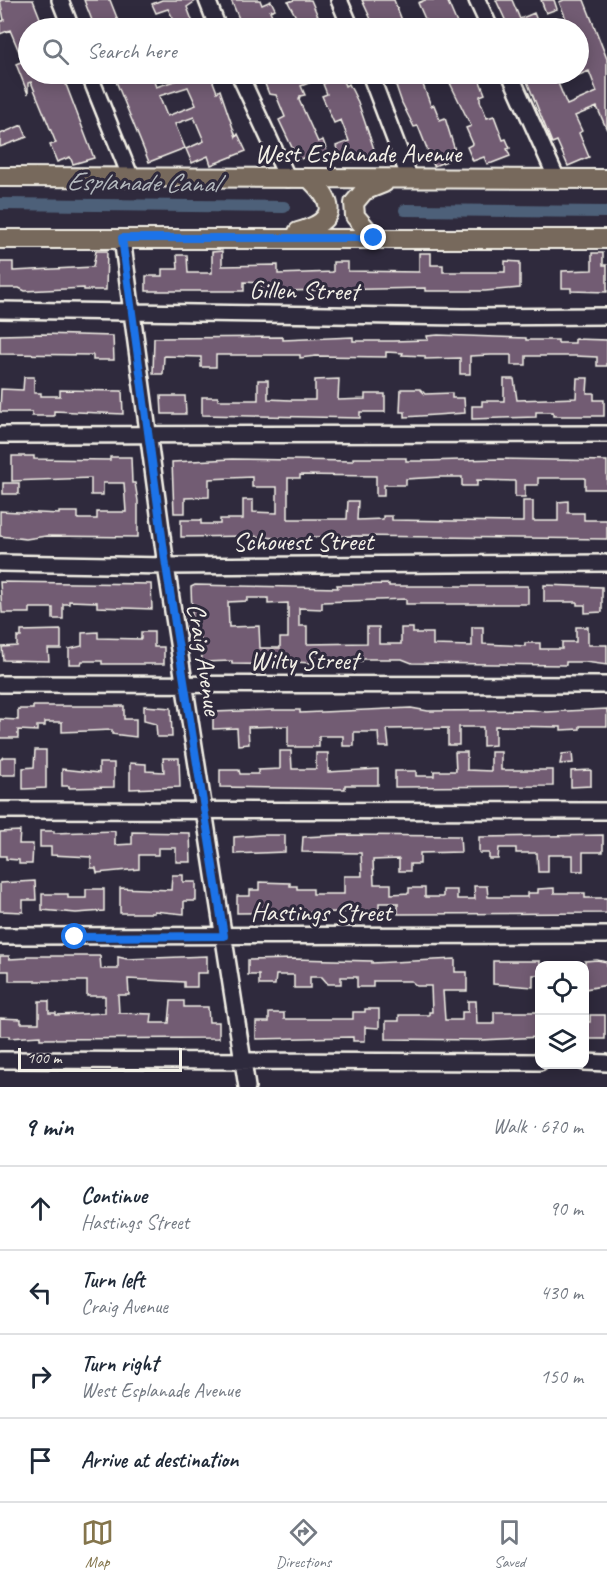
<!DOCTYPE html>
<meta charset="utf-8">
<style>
body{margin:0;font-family:Caveat,sans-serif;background:#f6f6f7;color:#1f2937}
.controls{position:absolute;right:18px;bottom:18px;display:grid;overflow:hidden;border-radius:12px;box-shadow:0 3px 15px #0003}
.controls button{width:54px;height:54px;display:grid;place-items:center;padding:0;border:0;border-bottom:2px solid #e0e1e3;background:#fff;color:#1f2937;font:30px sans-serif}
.scale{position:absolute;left:18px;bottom:15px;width:164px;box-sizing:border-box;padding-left:6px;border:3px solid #f4f1e8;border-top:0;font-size:16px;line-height:21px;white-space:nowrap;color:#f4f1e8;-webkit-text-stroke:4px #2f2a3d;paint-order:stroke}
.stop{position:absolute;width:18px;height:18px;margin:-14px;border:4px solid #1a73e8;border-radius:50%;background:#fff}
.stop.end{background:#1a73e8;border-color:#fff;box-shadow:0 2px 6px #0008}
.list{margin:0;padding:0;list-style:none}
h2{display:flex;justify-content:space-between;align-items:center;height:78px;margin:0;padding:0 24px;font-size:26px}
h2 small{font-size:20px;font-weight:400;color:#747a83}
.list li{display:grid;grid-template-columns:39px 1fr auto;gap:18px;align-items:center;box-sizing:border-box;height:84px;padding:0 24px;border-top:2px solid #e0e1e3}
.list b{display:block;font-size:22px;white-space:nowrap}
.list p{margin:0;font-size:20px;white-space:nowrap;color:#747a83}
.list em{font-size:20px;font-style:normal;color:#747a83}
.icon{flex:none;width:33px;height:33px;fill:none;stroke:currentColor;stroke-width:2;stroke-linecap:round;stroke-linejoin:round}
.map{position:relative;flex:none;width:607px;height:1087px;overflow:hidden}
.search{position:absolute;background:#fff;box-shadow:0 3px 15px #0003;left:18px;right:18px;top:18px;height:66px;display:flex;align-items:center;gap:15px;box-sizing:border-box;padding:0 21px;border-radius:33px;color:#747a83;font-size:22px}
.sheet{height:414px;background:#fff}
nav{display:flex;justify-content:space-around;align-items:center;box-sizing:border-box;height:84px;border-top:2px solid #e0e1e3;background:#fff;font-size:16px;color:#747a83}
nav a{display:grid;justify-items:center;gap:3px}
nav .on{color:#84754c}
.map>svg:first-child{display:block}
</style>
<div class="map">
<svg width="607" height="1087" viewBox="0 0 607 1087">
<rect width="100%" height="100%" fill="#2f2a3d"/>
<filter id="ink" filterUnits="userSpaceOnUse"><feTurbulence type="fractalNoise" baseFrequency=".0167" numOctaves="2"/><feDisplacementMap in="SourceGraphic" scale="12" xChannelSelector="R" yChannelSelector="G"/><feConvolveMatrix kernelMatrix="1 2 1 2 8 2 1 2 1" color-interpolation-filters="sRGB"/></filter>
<g filter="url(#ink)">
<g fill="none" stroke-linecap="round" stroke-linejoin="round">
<!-- canal -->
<path stroke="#4e6179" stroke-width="12" d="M0,204L284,207
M405,210L607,212"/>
</g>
<!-- building -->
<path fill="#725c73" stroke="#f4f1e8" stroke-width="1.5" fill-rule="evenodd" d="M0,0H33L44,28H28V74H62L94,158L73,164L70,157L57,162L50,145L56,143L45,116L31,82L28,83V94L16,64L23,61L10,30L0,34V22L4,20Z
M84,0H110L121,28H95Z
M162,0H197L187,7L195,28H178L168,9L156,13L152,4Z
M231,0H260L262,5L271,1L275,9L270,11L278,28H243Z
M294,0H311L323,28H302L288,2Z
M362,0H394L405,28H375Z
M425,0H447L459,28H429L418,3Z
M496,0H512L520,19L534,13L540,28H509Z
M541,0H554L557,9L546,13Z
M564,0H584L607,59V130L597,107L575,116L582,131L579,133L589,157L568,166L557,141L552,143L524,74H579V28H570L559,2ZM589,71L597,92L567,105L558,83Z
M113,74H151L156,87L186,77L184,74H210L217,92L220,90L236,137L238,134L246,151L211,165L208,156L192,163L186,149L204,141L194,117L175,124L185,148L149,162ZM188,87L196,105L167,116L159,96Z
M261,74H332L301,86L305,95L300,96L299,100L318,142L323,140L328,154L317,158L315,153L298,160L279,120L285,117L276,95L269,94Z
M392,74H419L431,106L434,105L440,120L445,118L457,157L434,166L418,126L414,127L402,103Z
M453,74H477L485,94L480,96V101L487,118L494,116L503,140L506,139L510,148L507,149L510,156L492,163L487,164L484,157L473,161L467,147L473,144L466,128L471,126L450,83L456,81Z
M341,76L345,86L349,84L358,102L375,152L352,161L351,157L341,161L336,146L349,141L341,120L334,123L322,96L327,94L323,84Z
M22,125L27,137L0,147V134Z
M96,251H107L106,290H84V288L25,291L19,288H0V262H13V271L93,267Z
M222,251V266L278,265V274L333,272V262H348V271L419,272V253H431V265H443V272H505V261L520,262V288L485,291H425V288L280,291H262L261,283L244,282V291H146V276H162V269H178L177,255H187L188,273H212V252Z
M592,253H603V265H607V292L571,291V288H562V271L592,270Z
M42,334L113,336L114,360H93V355L0,354V335Z
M438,335L526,338V340H558V343H575V339L607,340V366H597V357L575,356H526V365H511V355H491L470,356V374H460V358L425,359V356L402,355L403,353L386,352V357L316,356L300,358V355H216V367H201V357L164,356L163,374H153L154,338L283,337V340L353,337V341H393L428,340L427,336Z
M24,377H34V393H41V396H60V390L122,391L123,414L54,411V416H32V412H0L1,389L23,390Z
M577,378H588L587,393H594V400H604V416H553V412H536V417L472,419V406H482V401H504V379H514L517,400L576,398Z
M339,379L338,400L365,399V394H385V412H360V418L202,415V397H218V400H258V380H268V399L290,400H315V380Z
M401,389H420L425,394L452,393V398H464L465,413L405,417V412H400Z
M161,396H185L186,414H162Z
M12,456H34V459L110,460V457H131L132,483H135L138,501V537L46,536L26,539L0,536V511L59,514V512H78V519H97V512H126L124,483H103V495H91V478L12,481Z
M353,458H406V461H423L500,459L607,461V489H585V478H538V485H525V497H515V481L477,480V486H462V477H440L406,479V485H384V496H376V476L300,475V478H288V519H347L348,501H358L357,520L383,519V516H392V520L523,522V501H533V521H558V502L568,501V513H584V520H607V539L355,536L311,537V540H300L251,536L181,537V520H201V524H220V519H243V500H253V512L277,513V487H252V477L209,479V497L185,498V513H174L172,462L232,459L353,461Z
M3,483H19V494H3Z
M0,582L151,584L152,609L97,607V602L69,601V604H63V619H53V608H30V613H2Z
M389,584V586H528V604H406V599L322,602V609L299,608V626H307V644L367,643V627H379V644H401V628H413V633H433V645L472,646V627H483V644L525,646V643H540V649H562V642H576V627H588V645H607V665L585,662H566V665L412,663L402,659H362V661L331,664L294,662V665L232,664V661L202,662L201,639H193L191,587L195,585L338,588L337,585ZM247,598H268V604L288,603V638H280V648H260L259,626L229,627L228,602L247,601Z
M544,585L602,587V612L585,613V605H577V602H544Z
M61,630V649H48L49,661L3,660L2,647L17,646V637H21V631Z
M98,632V638L141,639V632H154V647H164V664H102V661H82L81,664H69V649L82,646V633Z
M33,706H124V719H136V737L112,734V730L62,732V722H45V726H37V731L18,730V738H0V719L18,720V709H33Z
M144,706L171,708L172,737H157L156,724L144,721Z
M411,708L428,711L532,710L546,712L607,709V726H580V729L561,730V727L495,726V745L483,746V727H459V745H448V728L387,729L389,747H379L378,732H354V746H343V736H319V747H288V726L248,727L249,744L238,745L237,728L213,729V712L274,710H300V713Z
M35,750H46V788L23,789V768L34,767Z
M280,751H291L292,769H316V753H328V772L378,769V785H345V789L220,787V770H239L240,774H258V770L280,769Z
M455,752H467V770L491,771V752H501V770H553V786L395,787V771H416V776H434V771H456Z
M572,753L573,763L560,764L562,754Z
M3,757H16V775H0V760Z
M163,758H179L180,787L130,789V763L146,764V771L164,772Z
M99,763H114V787L69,788V786H62V769L99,773Z
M591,770V786L571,787V771Z
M20,831L19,844H33L32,864H19V860L6,859V856H0V832Z
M40,831H54V833L115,831V845L132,844V832L190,833L191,862H176V848H158V855H139V869L97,873L96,868H91V857L51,855V847H40Z
M262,835H285V852L234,854V837Z
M342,835L460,836L461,852L420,853V864H410V871H399V859L373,860L374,884H391V894L409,893V888H425V897H443V890H457V899H475L474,886H487L488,897H527V893H538V889L554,888V893H585V898H607V913L398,914V903H379V916L348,912L237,913V896H250V890H259V882L290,883V886H297V889H313V894H344V876H362L361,853L302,852L303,837Z
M603,835V852H583V871H573V855H548V872H538L537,853H516V848H499L498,859H489V853H479V837Z
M172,875H183V882H196V901H184V914L154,911V913H120V888L171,890Z
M35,881L36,900H23V912L0,911V883Z
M86,889H104V911L76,913L42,910V894H68V898H86Z
M0,956H9V959L27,958V956H100L101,969H118V957L127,959L207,956V973H197V987H184V982L128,979L129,995H118L119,1013L152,1014L151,1023H169L171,1001H184V1007H208L209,1022H219V1038L40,1039V1036L9,1038V1036H0V1018L21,1019V1023H39V1001H49V1013H56V1015L105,1013V996H87V981H9V971H0Z
M294,959L372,961V963L455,959V972H467V991H443L445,1020H462V1012H468V1001H476L477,1024H494V1012H540V1037L481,1040L386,1039V1021H399V1015H429V1012H432L431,986H417L411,981H373V987H357V977H341V984H328L322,977H310V988H294V975H276L275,985H259V975H248V960Z
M597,960L607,962V985L585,989V961Z
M493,961H540V975H533V987L493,984Z
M365,1009H379V1028L365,1027V1041H353V1037L256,1039V1022H269V1013H284V1019H353V1012H365Z
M590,1015H605V1039H585V1022H590Z"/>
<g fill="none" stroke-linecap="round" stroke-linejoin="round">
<!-- minor casing -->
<g stroke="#f4f1e8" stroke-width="20">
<path id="minor" d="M60,0L71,28
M207,0L218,28
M339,0L351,28
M477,0L490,28
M89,74L131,178
M239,74L288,179
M370,74L410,179
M510,74L557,179
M122,238L166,566L247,1087
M0,310L463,317L607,316
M0,435L607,434
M0,563L166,566L607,563
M0,684L607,685
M0,810L607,811
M0,936L607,935
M0,1060L540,1062
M584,1062L607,1063"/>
</g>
<!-- major casing -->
<g stroke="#f4f1e8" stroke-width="22">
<path id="major" d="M0,177L607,179
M298,232C336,221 337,205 310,179
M374,238L355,216L354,203L364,191L384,183
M0,239H607"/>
</g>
<!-- minor -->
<use href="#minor" stroke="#2f2a3d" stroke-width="15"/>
<!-- major -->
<use href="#major" stroke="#77695c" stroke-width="18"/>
</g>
</g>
<g fill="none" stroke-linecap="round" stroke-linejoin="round" filter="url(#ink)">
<!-- route -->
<path stroke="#1a73e8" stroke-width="8" d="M75,937L224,936L166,566L122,238H374"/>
</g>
<g text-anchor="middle" stroke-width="6" stroke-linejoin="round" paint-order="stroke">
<!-- street labels -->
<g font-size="26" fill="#f4f1e8" stroke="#2f2a3d">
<text x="358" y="162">West Esplanade Avenue</text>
<text transform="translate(304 290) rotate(1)" y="9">Gillen Street</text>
<text x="303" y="550">Schouest Street</text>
<text transform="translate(205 659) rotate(81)" y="9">Craig Avenue</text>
<text x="304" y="669">Wilty Street</text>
<text x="321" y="921">Hastings Street</text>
</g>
<!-- water labels -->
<g font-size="27" font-style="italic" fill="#b2b7bc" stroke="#2f2a3d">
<text transform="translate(142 182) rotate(1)" y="9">Esplanade Canal</text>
</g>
</g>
</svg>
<div class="controls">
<button><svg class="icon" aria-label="locate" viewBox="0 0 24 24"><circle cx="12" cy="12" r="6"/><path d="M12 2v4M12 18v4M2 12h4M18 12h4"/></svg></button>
<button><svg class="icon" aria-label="layers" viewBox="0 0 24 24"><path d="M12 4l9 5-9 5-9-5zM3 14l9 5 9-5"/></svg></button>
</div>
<div class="scale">100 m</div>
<div class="stop" style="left:75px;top:937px"></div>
<div class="stop end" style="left:374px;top:238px"></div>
<div class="search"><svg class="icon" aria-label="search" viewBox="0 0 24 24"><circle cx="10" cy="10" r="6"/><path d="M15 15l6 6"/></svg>Search here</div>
</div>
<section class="sheet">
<h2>9 min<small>Walk · 670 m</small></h2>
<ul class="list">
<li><svg class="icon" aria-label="ahead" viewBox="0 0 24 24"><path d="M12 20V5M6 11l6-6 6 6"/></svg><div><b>Continue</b><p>Hastings Street</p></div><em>90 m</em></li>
<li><svg class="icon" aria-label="left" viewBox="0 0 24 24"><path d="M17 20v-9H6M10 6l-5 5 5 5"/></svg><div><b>Turn left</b><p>Craig Avenue</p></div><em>430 m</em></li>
<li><svg class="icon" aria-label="right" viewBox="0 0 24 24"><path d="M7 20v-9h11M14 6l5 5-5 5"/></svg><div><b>Turn right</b><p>West Esplanade Avenue</p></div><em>150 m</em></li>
<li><svg class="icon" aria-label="arrive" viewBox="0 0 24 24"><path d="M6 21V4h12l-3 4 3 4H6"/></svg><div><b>Arrive at destination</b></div></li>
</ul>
</section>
<nav>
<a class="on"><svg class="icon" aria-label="map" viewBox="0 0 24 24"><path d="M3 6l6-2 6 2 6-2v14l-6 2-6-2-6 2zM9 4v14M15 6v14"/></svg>Map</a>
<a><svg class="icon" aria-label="directions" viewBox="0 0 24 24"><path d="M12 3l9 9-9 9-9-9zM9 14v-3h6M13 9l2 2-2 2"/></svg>Directions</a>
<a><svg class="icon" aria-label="saved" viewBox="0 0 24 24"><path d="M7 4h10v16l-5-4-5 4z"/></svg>Saved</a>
</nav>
